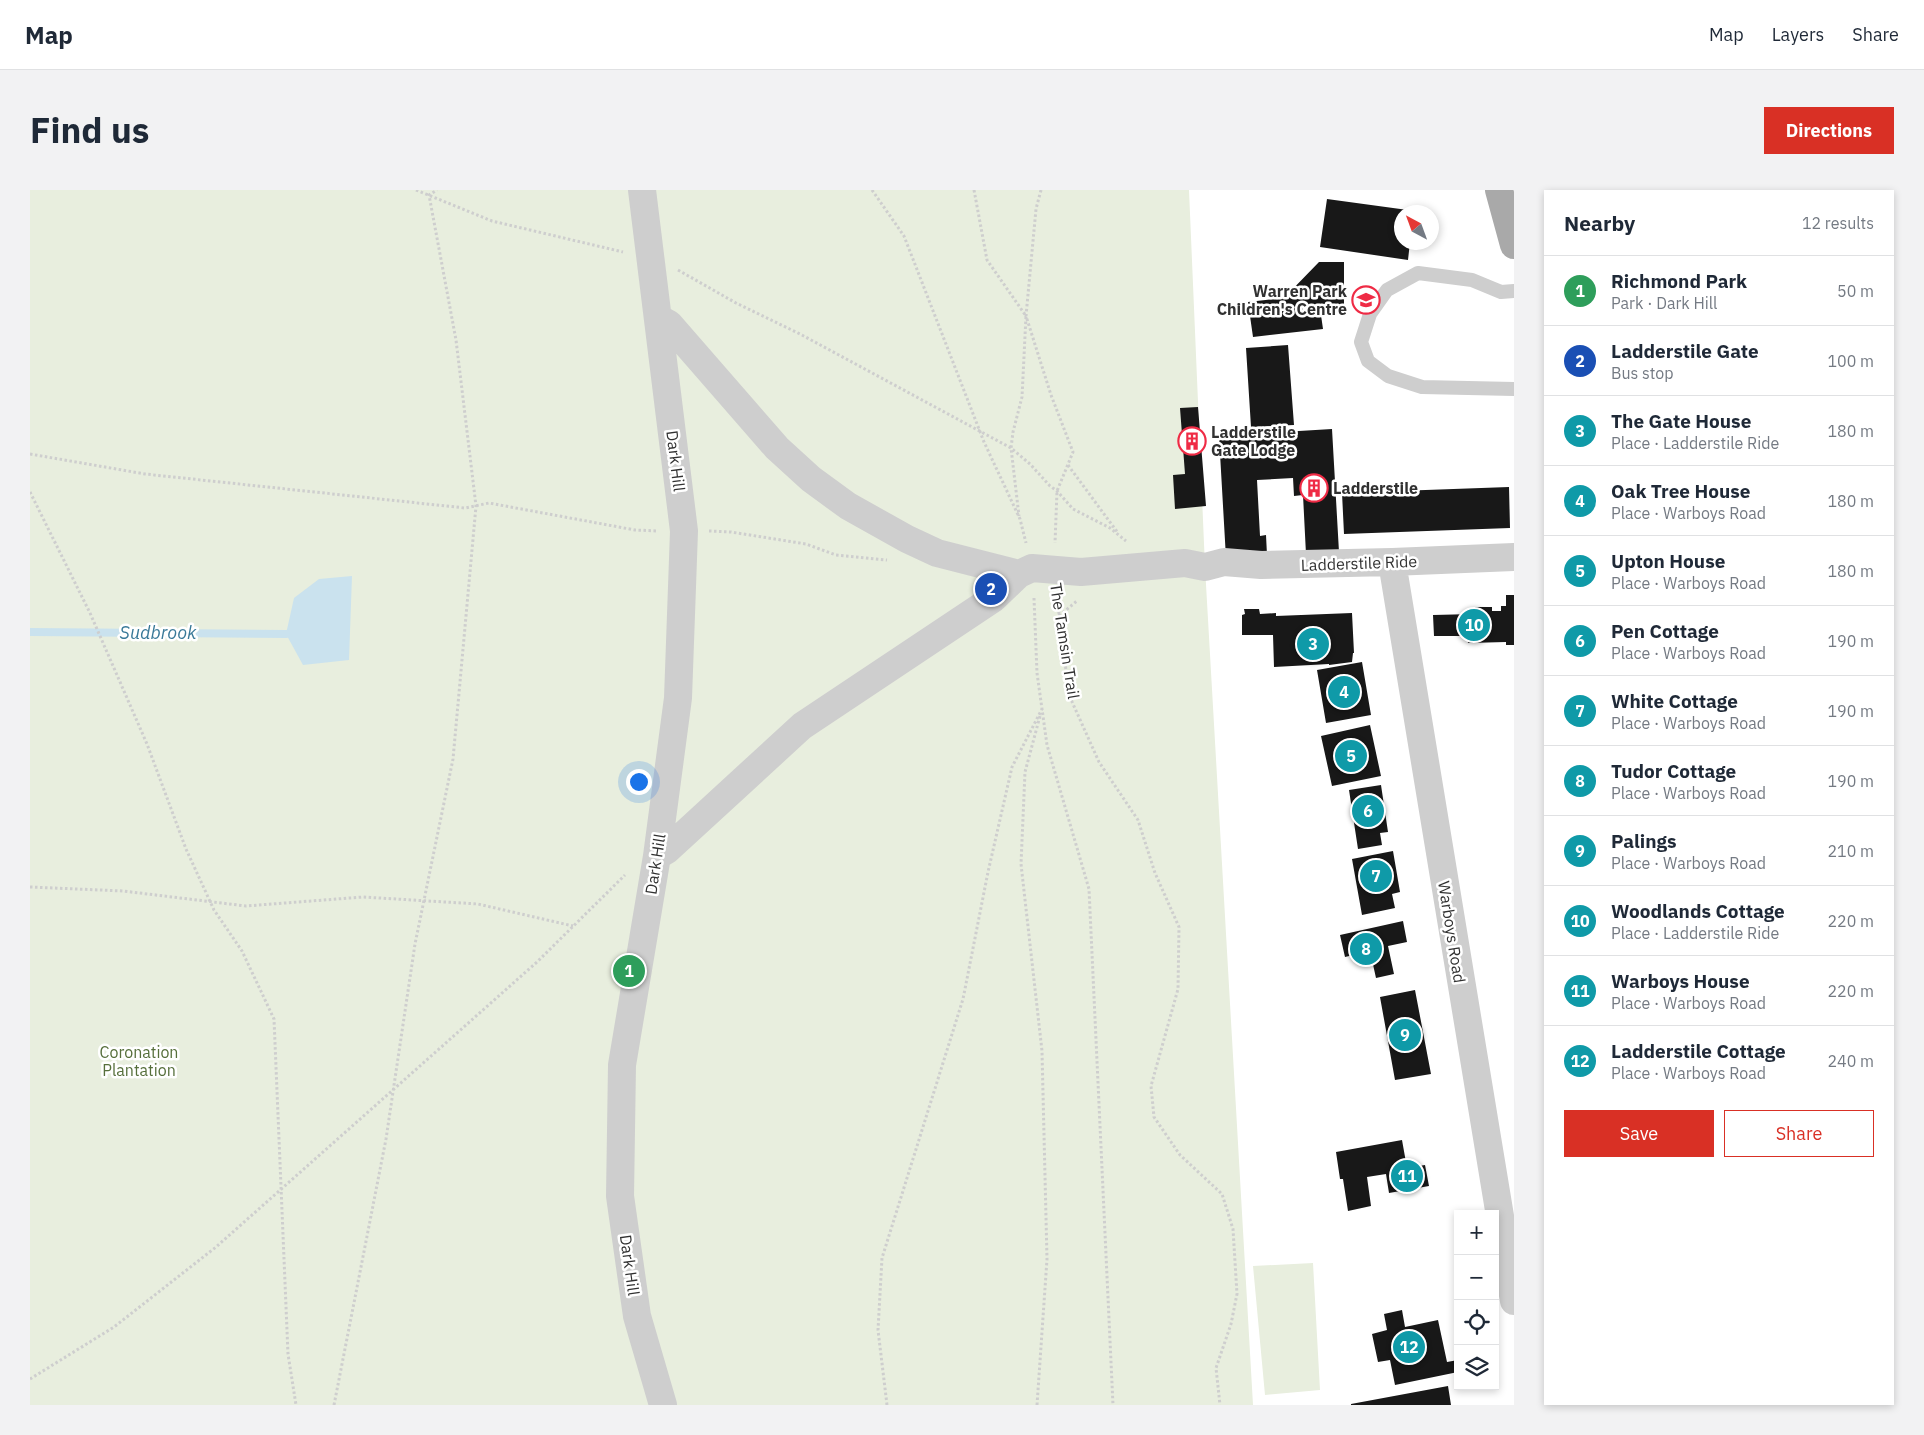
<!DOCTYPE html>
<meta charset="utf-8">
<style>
body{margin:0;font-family:"IBM Plex Sans",sans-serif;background:#f2f2f3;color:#1f2937}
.controls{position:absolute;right:15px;bottom:15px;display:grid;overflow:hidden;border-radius:0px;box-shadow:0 2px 8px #0003}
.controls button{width:45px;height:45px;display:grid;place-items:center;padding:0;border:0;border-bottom:1px solid #e0e1e3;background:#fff;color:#1f2937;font:25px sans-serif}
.compass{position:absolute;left:1364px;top:15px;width:45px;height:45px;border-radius:50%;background:#fff;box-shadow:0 2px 8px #0003;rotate:319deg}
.you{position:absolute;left:608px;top:591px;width:18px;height:18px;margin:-12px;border:4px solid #fff;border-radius:50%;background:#1a73e8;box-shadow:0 0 0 8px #1a73e833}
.badge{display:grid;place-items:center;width:32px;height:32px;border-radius:50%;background:#d93025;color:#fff;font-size:16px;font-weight:700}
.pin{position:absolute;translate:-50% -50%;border:2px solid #fff;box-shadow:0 1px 5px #0006}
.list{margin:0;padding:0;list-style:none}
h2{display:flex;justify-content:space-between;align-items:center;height:65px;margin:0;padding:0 20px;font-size:21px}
h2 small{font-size:16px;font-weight:400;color:#747a83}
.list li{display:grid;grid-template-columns:32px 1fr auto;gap:15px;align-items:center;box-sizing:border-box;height:70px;padding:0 20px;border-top:1px solid #e0e1e3}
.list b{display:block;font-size:19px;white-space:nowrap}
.list p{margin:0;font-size:16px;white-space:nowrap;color:#747a83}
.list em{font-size:16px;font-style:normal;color:#747a83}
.actions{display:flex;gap:10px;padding:15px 20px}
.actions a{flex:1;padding:11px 0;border:1px solid #d93025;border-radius:0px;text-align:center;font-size:18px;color:#d93025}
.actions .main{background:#d93025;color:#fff}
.icon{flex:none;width:28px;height:28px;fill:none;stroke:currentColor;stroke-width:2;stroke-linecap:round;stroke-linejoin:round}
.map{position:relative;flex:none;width:1484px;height:1215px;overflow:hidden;border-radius:0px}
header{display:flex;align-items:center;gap:30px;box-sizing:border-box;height:70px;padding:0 25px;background:#fff;border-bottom:1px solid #e0e1e3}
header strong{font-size:24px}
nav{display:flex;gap:28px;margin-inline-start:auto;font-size:18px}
.intro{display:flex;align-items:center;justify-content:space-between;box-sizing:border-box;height:120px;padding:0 30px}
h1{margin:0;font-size:35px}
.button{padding:12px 22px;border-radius:0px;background:#d93025;color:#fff;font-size:18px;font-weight:700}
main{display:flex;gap:30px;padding:0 30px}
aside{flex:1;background:#fff;border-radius:0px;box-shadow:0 2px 8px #0003}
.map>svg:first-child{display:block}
</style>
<header>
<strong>Map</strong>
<nav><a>Map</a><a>Layers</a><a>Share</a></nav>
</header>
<div class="intro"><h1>Find us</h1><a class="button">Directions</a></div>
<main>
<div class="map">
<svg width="1484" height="1215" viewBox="0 0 1484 1215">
<rect width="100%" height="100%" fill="#fff"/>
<!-- green -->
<path fill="#e8eede" d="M0,0H1159L1175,377L1223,1215H0Z
M1283,1073L1290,1200L1235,1205L1223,1076Z"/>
<!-- water -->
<path fill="#cae2ee" d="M322,386L319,470L273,475L256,444L264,408L289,389Z"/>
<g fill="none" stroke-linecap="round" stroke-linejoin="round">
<!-- stream -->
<path stroke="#cae2ee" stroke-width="8" d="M0,442L256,444"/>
</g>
<!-- building -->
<path fill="#181818" d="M1297,9L1385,21L1384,22H1372V52H1380L1378,70L1290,57Z
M1289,72H1314V116H1301L1291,125L1293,139L1223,147L1218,112L1254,108Z
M1258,155L1264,235L1221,237L1216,158Z
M1168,217L1176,316L1145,319L1143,285L1155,284L1150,218Z
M1302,239L1309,362L1276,364L1273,305L1264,306L1263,288L1227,290L1230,346L1236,345L1237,365L1196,368L1189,246Z
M1479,297L1480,338L1314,344L1312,303Z
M1476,405H1484V455H1476V452L1438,453L1437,446H1404L1403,425L1444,424V417H1462V421H1471V416H1476Z
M1214,419H1229L1230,424L1246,423V426L1322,423L1324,463H1323L1322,472L1299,475V474L1244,477L1243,445H1212V425L1215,424Z
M1332,472L1341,525L1296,533L1287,480Z
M1340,535L1351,586L1302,596L1291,546Z
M1351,595L1358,642L1350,643L1352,655L1328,659L1319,600Z
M1363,661L1370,702L1362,704L1365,718L1332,725L1322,669Z
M1373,731L1377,752L1358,756L1364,784L1346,788L1340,761L1315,767L1310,745Z
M1385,800L1401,884L1365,890L1350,807Z
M1372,950L1377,978L1395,975L1399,996L1359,1003L1356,984L1337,987L1341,1016L1318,1021L1313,989H1310L1306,962Z
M1372,1120L1375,1137L1408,1130L1417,1172L1428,1170V1182L1365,1195L1360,1170L1348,1172L1342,1144L1357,1140L1354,1124Z
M1418,1196L1421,1215H1321V1214Z"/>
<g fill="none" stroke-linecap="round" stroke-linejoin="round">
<!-- path -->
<path stroke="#cecece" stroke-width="3" stroke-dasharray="2.5 2.5" stroke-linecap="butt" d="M386,0L462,31L593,62
M842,0L874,46L954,252L990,329L996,353
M944,0L957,70L996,126L992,207L983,242L981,258L989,326
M1011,0L1006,19L996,126L1021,205L1043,262L1027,301L1025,353
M648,80L706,113L770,144L981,258L1000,274L1020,296L1027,301L1043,319L1080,338L1096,351
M0,264L115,284L435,318L459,313L605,340L628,341
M1038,275L1088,343
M0,302L60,423L117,554L156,659L184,720L212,761L244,829L258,1164L266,1215
M679,341L701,342L776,354L806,365L857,370
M1027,407L1039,505L1069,572L1108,630L1125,683L1149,737L1148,799L1121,896L1124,927L1150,965L1192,1004L1203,1039L1207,1104L1201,1134L1186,1178L1190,1215
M1004,408L1007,483L1017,555L1059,699L1083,1215
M1029,426L1048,410
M0,697L93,701L216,716L333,707L448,714L543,736
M0,1189L84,1137L186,1057L507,772L595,685
M304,1215L356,949L385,754L423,569L446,316L426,150L399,5L407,0
M857,1215L848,1140L852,1068L933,809L958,682L982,577L1012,519
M1007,1215L1017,1069L1012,861L991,674L995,582L1010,526"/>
<!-- service -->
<path stroke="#cecece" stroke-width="14" d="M1484,101L1471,102L1442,90L1388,83L1357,100L1340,124L1331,152L1338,171L1358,186L1392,197L1484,199"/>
<!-- minor -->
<path stroke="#cecece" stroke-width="28" d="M612,0L654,341L648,508L627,666L592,875L590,1006L607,1126L633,1215
M628,128L639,134L747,258L781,289L818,316L877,349L907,363L989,384
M1362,372L1484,1111
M627,666L637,660L772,536L964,408L989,384L1002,378L1051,382L1155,373L1175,377L1194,372L1231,375L1362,372L1484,367"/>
<!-- primary -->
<path stroke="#a9a9a9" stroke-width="28" d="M1469,0L1484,55"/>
</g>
<!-- icons -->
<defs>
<g id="school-ring" transform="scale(1.4375)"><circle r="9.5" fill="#fff" stroke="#ef2b45" stroke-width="1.5"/><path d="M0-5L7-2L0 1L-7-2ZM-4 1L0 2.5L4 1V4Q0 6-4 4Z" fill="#ef2b45"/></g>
<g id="building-ring" transform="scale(1.4375)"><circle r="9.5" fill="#fff" stroke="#ef2b45" stroke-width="1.5"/><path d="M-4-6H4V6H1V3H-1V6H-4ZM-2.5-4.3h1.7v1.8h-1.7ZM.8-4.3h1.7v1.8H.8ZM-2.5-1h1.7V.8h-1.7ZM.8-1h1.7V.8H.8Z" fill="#ef2b45"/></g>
</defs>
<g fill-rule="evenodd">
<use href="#school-ring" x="1336" y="110"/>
<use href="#building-ring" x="1162" y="251"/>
<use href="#building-ring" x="1284" y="298"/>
</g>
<g text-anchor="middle" stroke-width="5" stroke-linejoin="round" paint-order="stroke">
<!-- poi labels -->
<g font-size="16" font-weight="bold" fill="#313131" stroke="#fff" text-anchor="start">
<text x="1317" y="107" text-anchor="end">Warren Park<tspan x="1317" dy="18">Children's Centre</tspan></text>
<text x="1181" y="248">Ladderstile<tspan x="1181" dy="18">Gate Lodge</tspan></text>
<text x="1303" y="304">Ladderstile</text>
</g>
<!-- street labels -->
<g font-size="16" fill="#313131" stroke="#fff">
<text transform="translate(646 271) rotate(83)" y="6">Dark Hill</text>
<text transform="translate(1329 373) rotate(-2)" y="6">Ladderstile Ride</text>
<text transform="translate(1035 451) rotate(81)" y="6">The Tamsin Trail</text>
<text transform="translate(625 674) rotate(-81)" y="6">Dark Hill</text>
<text transform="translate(1422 742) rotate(81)" y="6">Warboys Road</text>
<text transform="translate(600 1075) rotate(82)" y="6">Dark Hill</text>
</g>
<!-- park labels -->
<g font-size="16" fill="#566f3b" stroke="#fff">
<text x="109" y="868">Coronation<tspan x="109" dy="18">Plantation</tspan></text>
</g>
<!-- water labels -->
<g font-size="18" font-style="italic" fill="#397998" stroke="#fff">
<text x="128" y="449">Sudbrook</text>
</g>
</g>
</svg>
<div class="controls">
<button>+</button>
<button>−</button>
<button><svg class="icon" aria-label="locate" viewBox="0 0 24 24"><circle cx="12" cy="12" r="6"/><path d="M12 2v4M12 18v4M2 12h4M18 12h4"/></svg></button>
<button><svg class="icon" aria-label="layers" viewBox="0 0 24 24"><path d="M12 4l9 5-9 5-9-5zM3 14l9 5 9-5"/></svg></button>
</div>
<svg class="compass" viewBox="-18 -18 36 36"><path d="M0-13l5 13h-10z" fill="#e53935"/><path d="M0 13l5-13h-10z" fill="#747a83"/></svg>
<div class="you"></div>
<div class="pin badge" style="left:599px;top:781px;background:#2e9e5b">1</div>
<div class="pin badge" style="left:961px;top:399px;background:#1a4fb4">2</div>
<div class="pin badge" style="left:1283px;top:454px;background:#0f9aa8">3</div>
<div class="pin badge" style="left:1314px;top:502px;background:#0f9aa8">4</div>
<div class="pin badge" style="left:1321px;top:566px;background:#0f9aa8">5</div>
<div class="pin badge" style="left:1338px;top:621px;background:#0f9aa8">6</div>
<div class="pin badge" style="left:1346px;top:686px;background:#0f9aa8">7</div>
<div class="pin badge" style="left:1336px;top:759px;background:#0f9aa8">8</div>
<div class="pin badge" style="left:1375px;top:845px;background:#0f9aa8">9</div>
<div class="pin badge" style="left:1444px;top:435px;background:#0f9aa8">10</div>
<div class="pin badge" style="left:1377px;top:986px;background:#0f9aa8">11</div>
<div class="pin badge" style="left:1379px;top:1157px;background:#0f9aa8">12</div>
</div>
<aside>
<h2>Nearby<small>12 results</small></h2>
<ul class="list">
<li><span class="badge" style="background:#2e9e5b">1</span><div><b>Richmond Park</b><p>Park · Dark Hill</p></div><em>50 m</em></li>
<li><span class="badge" style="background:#1a4fb4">2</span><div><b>Ladderstile Gate</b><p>Bus stop</p></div><em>100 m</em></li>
<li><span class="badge" style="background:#0f9aa8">3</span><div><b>The Gate House</b><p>Place · Ladderstile Ride</p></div><em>180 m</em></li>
<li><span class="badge" style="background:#0f9aa8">4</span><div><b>Oak Tree House</b><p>Place · Warboys Road</p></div><em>180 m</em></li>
<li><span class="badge" style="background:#0f9aa8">5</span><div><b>Upton House</b><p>Place · Warboys Road</p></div><em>180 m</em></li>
<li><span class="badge" style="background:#0f9aa8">6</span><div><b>Pen Cottage</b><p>Place · Warboys Road</p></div><em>190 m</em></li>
<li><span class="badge" style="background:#0f9aa8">7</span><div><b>White Cottage</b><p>Place · Warboys Road</p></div><em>190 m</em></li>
<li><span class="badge" style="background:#0f9aa8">8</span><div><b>Tudor Cottage</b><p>Place · Warboys Road</p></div><em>190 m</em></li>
<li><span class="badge" style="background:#0f9aa8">9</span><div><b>Palings</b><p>Place · Warboys Road</p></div><em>210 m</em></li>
<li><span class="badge" style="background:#0f9aa8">10</span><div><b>Woodlands Cottage</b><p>Place · Ladderstile Ride</p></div><em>220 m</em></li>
<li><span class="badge" style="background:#0f9aa8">11</span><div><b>Warboys House</b><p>Place · Warboys Road</p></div><em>220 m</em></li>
<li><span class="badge" style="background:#0f9aa8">12</span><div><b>Ladderstile Cottage</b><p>Place · Warboys Road</p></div><em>240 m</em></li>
</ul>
<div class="actions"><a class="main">Save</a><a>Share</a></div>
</aside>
</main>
